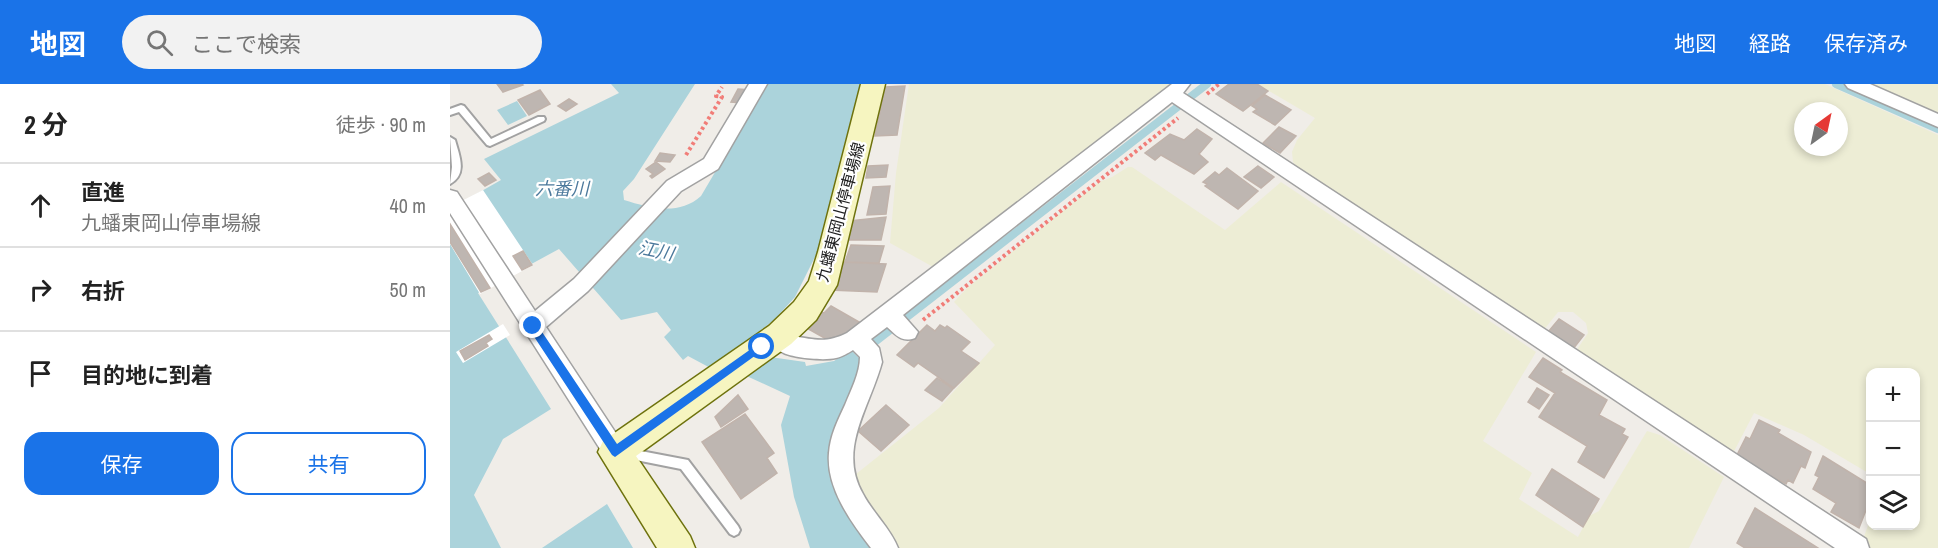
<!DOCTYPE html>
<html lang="ja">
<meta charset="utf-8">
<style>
body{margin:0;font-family:"Archivo Narrow","Noto Sans JP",sans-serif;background:#f2f2f2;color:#222}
.controls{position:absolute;right:18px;bottom:18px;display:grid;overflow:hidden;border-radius:12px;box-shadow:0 3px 9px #0003}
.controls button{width:54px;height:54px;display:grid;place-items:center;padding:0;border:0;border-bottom:2px solid #e0e0e0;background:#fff;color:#222;font:30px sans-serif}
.compass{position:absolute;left:1344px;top:18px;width:54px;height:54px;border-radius:50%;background:#fff;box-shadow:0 3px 9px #0003;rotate:33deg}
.stop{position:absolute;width:18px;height:18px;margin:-14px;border:4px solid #1a73e8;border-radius:50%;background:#fff}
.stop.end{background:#1a73e8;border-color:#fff;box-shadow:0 2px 6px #0008}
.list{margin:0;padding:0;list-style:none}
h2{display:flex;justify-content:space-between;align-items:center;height:78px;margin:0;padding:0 24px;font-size:26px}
h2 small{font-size:20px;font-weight:400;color:#767676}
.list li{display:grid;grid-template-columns:39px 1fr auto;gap:18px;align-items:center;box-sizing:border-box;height:84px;padding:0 24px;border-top:2px solid #e0e0e0}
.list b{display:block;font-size:22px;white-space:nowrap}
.list p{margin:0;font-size:20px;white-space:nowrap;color:#767676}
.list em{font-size:20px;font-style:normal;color:#767676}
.actions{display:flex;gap:12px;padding:18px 24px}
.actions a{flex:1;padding:14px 0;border:2px solid #1a73e8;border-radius:18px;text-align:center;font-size:21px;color:#1a73e8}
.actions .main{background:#1a73e8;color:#fff}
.icon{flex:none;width:33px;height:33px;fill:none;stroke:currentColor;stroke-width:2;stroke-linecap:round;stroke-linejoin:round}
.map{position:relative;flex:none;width:1488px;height:464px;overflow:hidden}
header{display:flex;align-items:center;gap:36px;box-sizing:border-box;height:84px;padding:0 30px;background:#1a73e8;color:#fff}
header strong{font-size:28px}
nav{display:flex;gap:33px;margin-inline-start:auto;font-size:21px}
.search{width:420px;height:54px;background:#f2f2f2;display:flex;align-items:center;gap:15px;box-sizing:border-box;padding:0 21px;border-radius:33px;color:#767676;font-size:22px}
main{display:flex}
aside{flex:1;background:#fff}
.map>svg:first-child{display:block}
</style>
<header>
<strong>地図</strong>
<div class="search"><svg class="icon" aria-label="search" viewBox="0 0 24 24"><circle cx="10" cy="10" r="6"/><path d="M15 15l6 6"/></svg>ここで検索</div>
<nav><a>地図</a><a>経路</a><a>保存済み</a></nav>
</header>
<main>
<aside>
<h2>2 分<small>徒歩 · 90 m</small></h2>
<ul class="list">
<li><svg class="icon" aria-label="ahead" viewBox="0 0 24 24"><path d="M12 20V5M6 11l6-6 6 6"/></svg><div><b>直進</b><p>九蟠東岡山停車場線</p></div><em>40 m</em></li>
<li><svg class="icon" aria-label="right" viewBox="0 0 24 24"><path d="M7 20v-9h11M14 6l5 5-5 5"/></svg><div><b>右折</b></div><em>50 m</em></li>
<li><svg class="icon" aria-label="arrive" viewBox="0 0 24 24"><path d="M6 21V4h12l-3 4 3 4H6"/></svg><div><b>目的地に到着</b></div></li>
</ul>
<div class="actions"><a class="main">保存</a><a>共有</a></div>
</aside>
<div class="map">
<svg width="1488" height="464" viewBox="0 0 1488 464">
<rect width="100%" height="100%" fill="#f0ede8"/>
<!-- farmland -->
<path fill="#ededd5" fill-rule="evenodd" d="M459,0H721L485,184L440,159L446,89Z
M807,0H1375L1488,51V464H1421L1412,458L1420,436V442H1466V288H1420V390L1354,351L1304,329L1281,373L1124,270L1138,249L1136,239L1123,228H1108L1093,247L853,91L843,78L842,68L847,56L865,34ZM1353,27H1389V63H1353Z
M1416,0H1488V31Z
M678,83H682L775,146L831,98L1086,268L1033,357L1082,389L1069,415L1128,453L1139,432L1149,427L1197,347L1210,351L1274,393L1239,464H447L429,441L408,402L406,390L489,324L545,261L504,218L516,205L649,98L662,93Z"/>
<!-- water -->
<path fill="#abd3db" d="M161,0H245L184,95L173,107L174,116C200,124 229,132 251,112L317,0H410L373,157L345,213L324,236L307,249L303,258L313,272L355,278L356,282L384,277L401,266L415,280L380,381L423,464H360L344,413L331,341L340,312L290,289L266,287L238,272L233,276L214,253L221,246L207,228L171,236L109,165L28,209L101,325L53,355L24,411L51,464H0V125L51,96L34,75L169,9Z
M67,17L77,32L58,41L47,26Z
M157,420L183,464H92Z"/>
<!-- pier -->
<path fill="#fff" d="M33,106L83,181L30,210L0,160V123Z
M53,240L60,251L13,279L6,268Z"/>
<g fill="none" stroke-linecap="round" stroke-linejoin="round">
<!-- stream -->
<path stroke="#abd3db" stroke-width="8" d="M1386,0L1488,45
M417,264L757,0"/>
</g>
<!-- building -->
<path fill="#beb6b1" stroke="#c1b3ab" stroke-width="1.5" d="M47,0H72L73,1L53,8Z
M779,0H807L818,7L793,27L766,10Z
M455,2L447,51L425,52L435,3Z
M288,5L300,6L293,19L281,18Z
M90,6L100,20L79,31L68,16Z
M815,11L841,26L825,41L803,28L807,25L802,22Z
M119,15L127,20L116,27L108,22Z
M829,43L846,52L830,69L813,59Z
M747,45L762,55L749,70L758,78L744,90L711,71L705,76L695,69L720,50L734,56Z
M210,69L225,71L220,78L205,77Z
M206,78L215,85L202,94L200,92L203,90L196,85Z
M438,81L436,93L416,94L418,82Z
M808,82L824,93L811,104L794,93Z
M777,84L808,107L788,125L755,102L757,100L753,98L765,88L769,91Z
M39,89L46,96L35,102L28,95Z
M440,102L436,130L417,131L423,103Z
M436,133L431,156H395L399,137Z
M0,140L40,204L31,208L0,158Z
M401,161L434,162L429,179L395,178Z
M73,167L82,181L72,186L63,172Z
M390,178L436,180L427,208L380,206Z
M381,222L409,238L387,261L355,243L371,228L374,229Z
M1109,235L1134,251L1123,265L1098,248Z
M477,241L485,247L490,241L495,244L497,242L520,258L511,267L529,279L504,304L468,279L464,283L447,271Z
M39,251L42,255L36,259L38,262L15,276L10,267Z
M1093,274L1112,286L1110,288L1157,316L1149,331L1175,345L1172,350L1178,353L1154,394L1128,378L1137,362L1089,333L1105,309L1079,293Z
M487,294L503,305L492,317L475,306Z
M1087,304L1099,311L1089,325L1078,318Z
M288,311L298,325L271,343L265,333Z
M436,321L459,341L431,367L408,347Z
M295,330L324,369L317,374L327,389L291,415L252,358Z
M1309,336L1330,346L1328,349L1361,368L1355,384L1351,382L1343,399L1338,396L1336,400L1286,373L1296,353L1300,355Z
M1373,372L1420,401V416L1409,444L1381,428L1386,419L1363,405L1369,393L1365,391Z
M1102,385L1149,415L1133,443L1086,411Z
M1305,424L1368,464H1295L1287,459Z"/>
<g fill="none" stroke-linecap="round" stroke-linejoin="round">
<!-- lane casing -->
<g stroke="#a2a2a2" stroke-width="4">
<path id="lane" d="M11,21L14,22L41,55L88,33H94L95,35L94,37L40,62L37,61L9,28L0,31V25Z
M0,53L5,56C9,71 18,90 0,100L2,83Z
M175,364L238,376L288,442L290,446L288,450L284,452L280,450L231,385L171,373L169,369L171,365Z"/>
</g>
<!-- street casing -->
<g stroke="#a2a2a2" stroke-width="3">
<path id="street" d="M299,0H317L268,85L231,107L138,207L96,243L173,360L177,368L173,376L165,379L157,376L0,129V106L7,108L85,227L124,195L217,97L254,75Z
M722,0H740L733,9L1416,455L1419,464H1385L722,18L453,231L468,248L465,254C452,259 446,251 437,243L421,255L429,264L432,278C420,323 387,365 413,410C423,429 440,444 448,464H421C401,438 376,404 379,369C380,352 388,336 395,321C401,306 410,289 410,273L403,266C398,269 392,273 386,274C374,277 340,274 330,267C325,263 322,256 319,251L322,245C333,241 337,244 343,252C366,256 377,259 397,249Z
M1395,0H1420L1488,30V43L1398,4Z"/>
</g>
<!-- secondary casing -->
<g stroke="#6e720d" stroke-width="3">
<path id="secondary" d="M411,0H435L387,201L366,236L341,260L186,372L240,452L245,464H207L148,368L153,357L319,242L344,218L359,197L368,168Z"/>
</g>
<!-- path -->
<path stroke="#f17d78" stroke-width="4" stroke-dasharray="3 3" stroke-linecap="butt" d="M757,10L769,0
M236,71L272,13L266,12L272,3
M473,236L728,34"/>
<!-- lane -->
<use href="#lane" fill="#fff" fill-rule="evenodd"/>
<!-- street -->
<use href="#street" fill="#fff" fill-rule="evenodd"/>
<!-- secondary -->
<use href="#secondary" fill="#f6f5c0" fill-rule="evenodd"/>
</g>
<!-- route -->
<path fill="#1a73e8" d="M83,237L86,239L167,360L308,260H316L317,263L165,373L162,371L79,245V239Z"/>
<g text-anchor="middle" stroke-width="4.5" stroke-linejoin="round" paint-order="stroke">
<!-- street labels -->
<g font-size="16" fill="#212121" stroke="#fff">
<text transform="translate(390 128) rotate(-75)" y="6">九蟠東岡山停車場線</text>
</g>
<!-- water labels -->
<g font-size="18" font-style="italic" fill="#4c799c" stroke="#fff">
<text x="112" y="111">六番川</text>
<text transform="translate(206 167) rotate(11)" y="6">江川</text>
</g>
</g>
</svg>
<div class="controls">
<button>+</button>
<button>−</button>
<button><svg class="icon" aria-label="layers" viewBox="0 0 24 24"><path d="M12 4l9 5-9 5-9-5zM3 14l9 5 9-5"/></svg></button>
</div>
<svg class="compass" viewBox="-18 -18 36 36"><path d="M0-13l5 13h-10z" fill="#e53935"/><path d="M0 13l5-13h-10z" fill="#767676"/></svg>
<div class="stop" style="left:312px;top:263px"></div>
<div class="stop end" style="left:83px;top:242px"></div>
</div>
</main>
